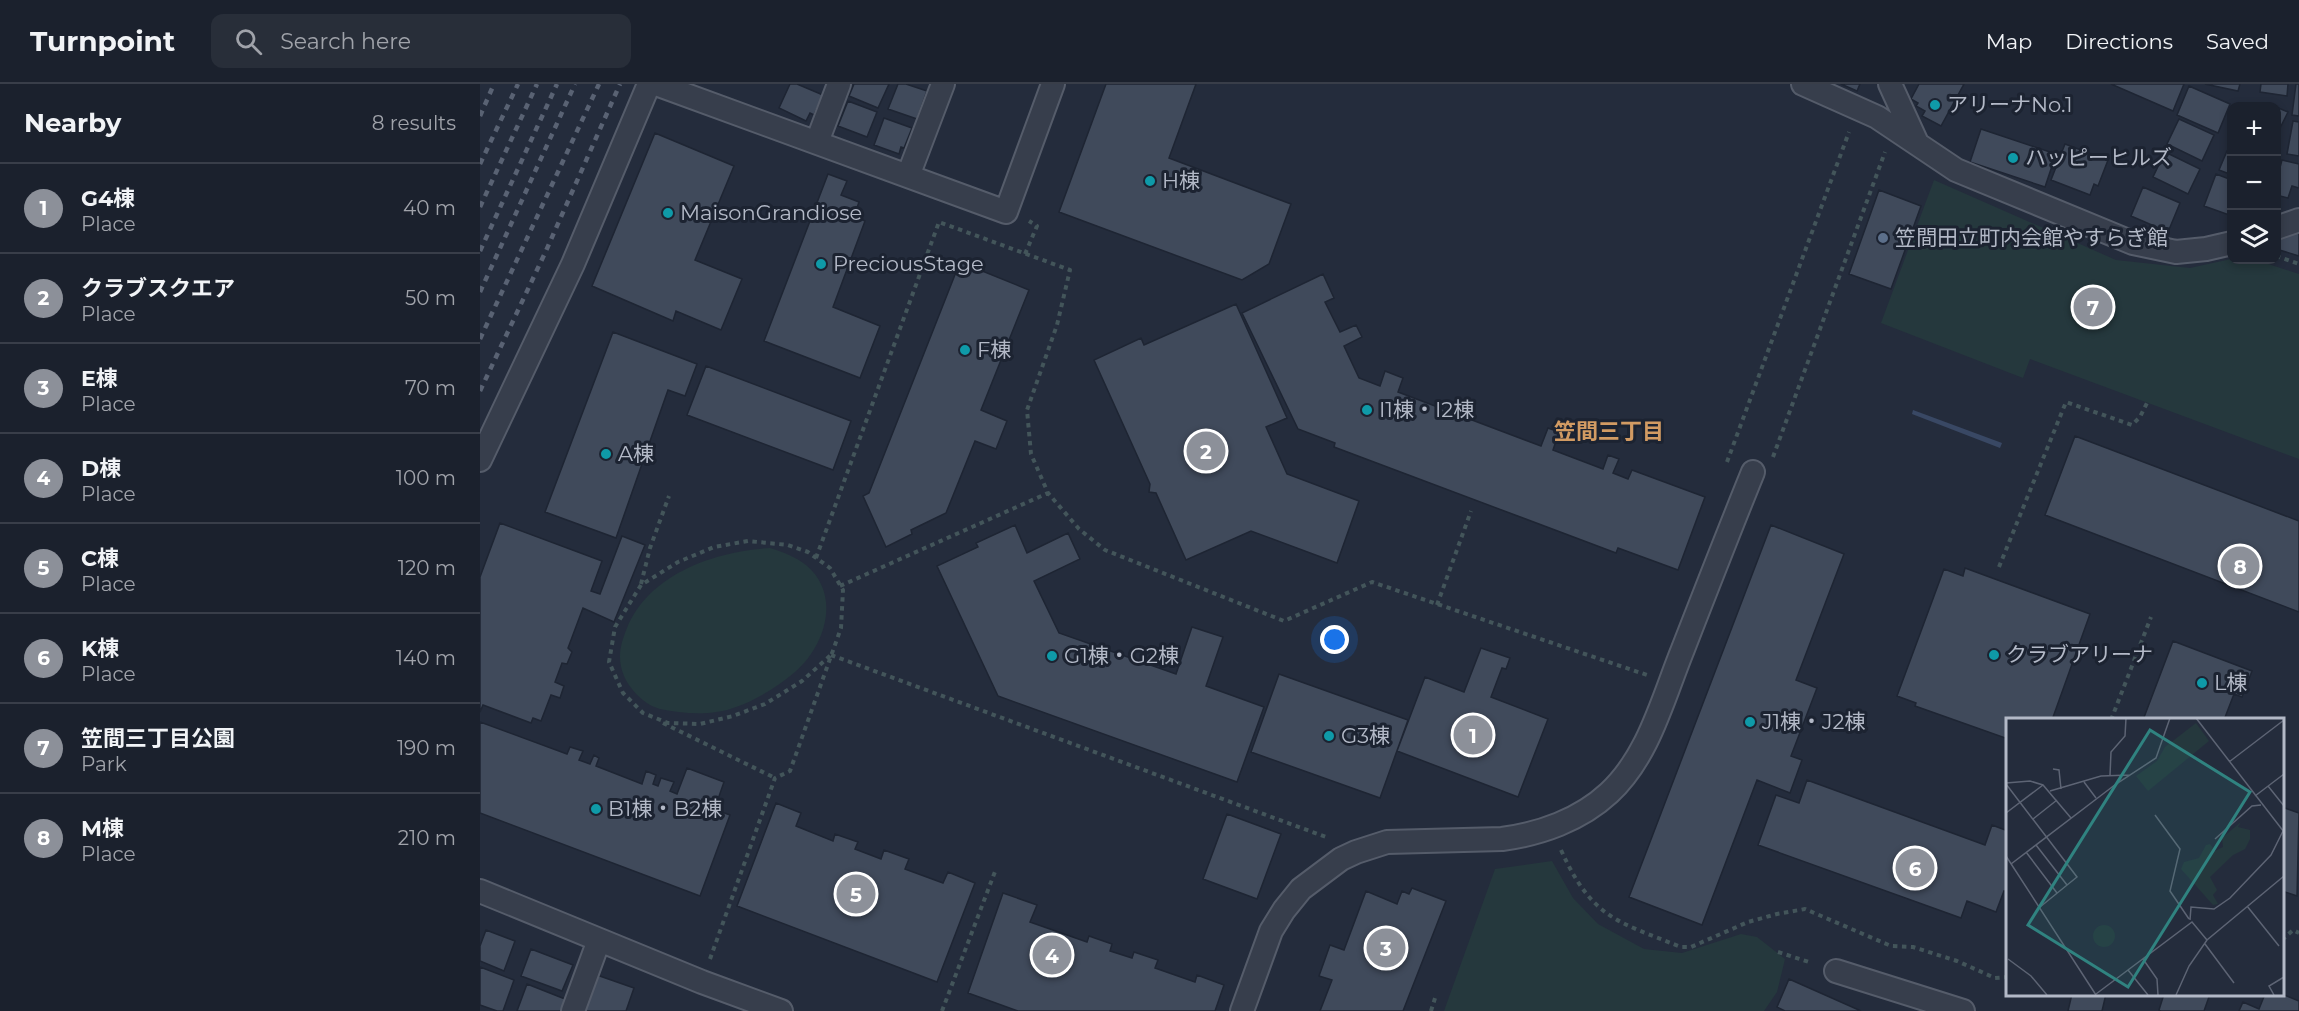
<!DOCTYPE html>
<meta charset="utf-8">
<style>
body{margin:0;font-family:Montserrat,"Noto Sans JP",sans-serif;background:#282e39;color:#f1f3f6}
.controls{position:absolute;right:18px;top:18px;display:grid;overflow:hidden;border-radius:12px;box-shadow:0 3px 9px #0003}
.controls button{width:54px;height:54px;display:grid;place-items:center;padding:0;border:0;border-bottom:2px solid #393e49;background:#1b212d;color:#f1f3f6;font:30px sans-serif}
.you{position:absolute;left:855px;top:556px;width:21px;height:21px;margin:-15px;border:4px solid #fff;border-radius:50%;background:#1a73e8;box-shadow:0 0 0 9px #1a73e833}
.badge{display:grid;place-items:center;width:39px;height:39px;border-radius:50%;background:#8c9099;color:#fff;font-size:20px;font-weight:700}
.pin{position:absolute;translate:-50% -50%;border:3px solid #fff;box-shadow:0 2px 6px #0006}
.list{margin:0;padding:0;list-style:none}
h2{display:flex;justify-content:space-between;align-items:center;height:78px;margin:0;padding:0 24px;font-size:26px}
h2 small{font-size:20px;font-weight:400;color:#a0a3aa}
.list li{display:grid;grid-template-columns:39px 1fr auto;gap:18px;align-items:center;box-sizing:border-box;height:90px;padding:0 24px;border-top:2px solid #393e49}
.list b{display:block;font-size:22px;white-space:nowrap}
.list p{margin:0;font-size:20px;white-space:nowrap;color:#a0a3aa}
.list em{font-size:20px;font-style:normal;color:#a0a3aa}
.icon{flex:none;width:33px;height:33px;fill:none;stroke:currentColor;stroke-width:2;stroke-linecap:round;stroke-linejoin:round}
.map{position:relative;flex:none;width:1819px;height:927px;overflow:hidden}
header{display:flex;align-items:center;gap:36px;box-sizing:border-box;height:84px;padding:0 30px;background:#1b212d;border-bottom:2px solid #393e49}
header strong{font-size:28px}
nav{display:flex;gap:33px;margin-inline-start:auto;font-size:21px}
.search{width:420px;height:54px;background:#282e39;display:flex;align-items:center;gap:15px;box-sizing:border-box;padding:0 21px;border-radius:12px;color:#a0a3aa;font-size:22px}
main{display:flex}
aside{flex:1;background:#1b212d}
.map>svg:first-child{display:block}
</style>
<header>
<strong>Turnpoint</strong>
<div class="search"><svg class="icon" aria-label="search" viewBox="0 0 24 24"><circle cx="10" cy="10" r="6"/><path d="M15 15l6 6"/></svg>Search here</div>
<nav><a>Map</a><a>Directions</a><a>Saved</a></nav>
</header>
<main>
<aside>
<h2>Nearby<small>8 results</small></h2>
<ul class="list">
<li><span class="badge">1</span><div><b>G4棟</b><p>Place</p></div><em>40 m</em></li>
<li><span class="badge">2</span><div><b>クラブスクエア</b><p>Place</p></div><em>50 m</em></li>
<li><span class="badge">3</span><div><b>E棟</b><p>Place</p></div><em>70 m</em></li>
<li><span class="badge">4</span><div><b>D棟</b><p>Place</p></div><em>100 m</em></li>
<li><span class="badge">5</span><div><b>C棟</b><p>Place</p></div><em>120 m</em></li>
<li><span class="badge">6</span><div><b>K棟</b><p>Place</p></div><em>140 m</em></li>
<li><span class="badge">7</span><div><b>笠間三丁目公園</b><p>Park</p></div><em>190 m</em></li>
<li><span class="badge">8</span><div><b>M棟</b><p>Place</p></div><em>210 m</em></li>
</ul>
</aside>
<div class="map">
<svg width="1819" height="927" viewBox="0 0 1819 927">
<rect width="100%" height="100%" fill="#242c3c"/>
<!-- green -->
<path fill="#25383d" d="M1454,96L1636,176L1710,184L1751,175L1776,176L1819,190V375L1550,275L1543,294L1401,239Z
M290,464C303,468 316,473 326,481C362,511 345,562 315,588C299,602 276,616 256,623C233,632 204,630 180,625C165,621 150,606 144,592C137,575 140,561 147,544C169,490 235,467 290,464Z
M1072,777L1093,814L1118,840L1164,865L1202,869L1261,850L1277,853L1305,875L1297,908L1284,927H964L1015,785Z"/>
<!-- water -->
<path fill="#394864" d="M1433,326L1522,359L1520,364L1432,330Z"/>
<!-- building -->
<path fill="#404a5b" stroke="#1e2533" stroke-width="1.5" d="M310,0H317L343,11L334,31L330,29L326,37L299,24Z
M374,0H409L398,24L369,12Z
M418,0H426L447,7L437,35L408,25Z
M626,0H716L689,74L811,120L789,180L762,196L579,128Z
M1361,0H1380L1377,7Z
M1439,0H1484L1461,42L1442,32L1445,27L1436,22L1438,19L1431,15Z
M1631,0H1704L1693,27Z
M1725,0H1760L1758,7Z
M1781,0H1808L1807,12L1780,8Z
M1816,0H1819V32L1812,31Z
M1709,2L1750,20L1738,49L1697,31Z
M368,17L397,28L387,53L358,42Z
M1796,23L1808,28L1796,52Z
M404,34L432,44L424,64L421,63L419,70L394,61Z
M1699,35L1734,51L1722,77L1687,60Z
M1813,37L1819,38V72L1807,70Z
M1501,45L1576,70L1565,103L1490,78Z
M175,49L254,82L215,176L262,195L241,246L196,227L193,237L112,202Z
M1585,60L1628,76L1618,102L1614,100L1610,111L1571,96Z
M1747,67L1752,69V91L1739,86Z
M1685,68L1720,85L1708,110L1673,93Z
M1802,76L1819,80V104L1812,102L1808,114L1796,111V98Z
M348,90L367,97L361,111L379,118L374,132L385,137L353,223L400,242L380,294L284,257Z
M1736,90L1752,96V132L1724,122Z
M1663,103L1700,119L1688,148L1651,132Z
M1399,106L1441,122L1411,205L1369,190Z
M1819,146V172L1796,165V149Z
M480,178L549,206L501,326L527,337L516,365L495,357L466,429L431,446L432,450L406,463L383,412L389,409Z
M843,190L854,214L845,218L860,248L876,241L882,253L864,262L879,294L900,302L905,287L923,294L918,308L1061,362L1068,344L1079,348L1073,366L1123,385L1128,371L1139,375L1133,389L1148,395L1152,386L1225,413L1198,486L1138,464L1136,469L854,363L855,359L818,345L762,229Z
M756,220L807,334L786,343L807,390L879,417L857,479L771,447L706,476L676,409L669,408L670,400L614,276L661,254L664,261Z
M133,248L217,280L205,312L188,306L136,454L65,428Z
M226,282L371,337L353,386L207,331Z
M1595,352L1819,437V528L1565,431Z
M20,439L122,477L111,507L120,510L142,452L165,461L134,538L103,524L88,564L92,568L87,580L82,579L75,598L84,602L80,614L71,611L61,637L53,634L51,639L3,621L0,628V493Z
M535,441L547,469L588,449L600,475L554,497L579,549L696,590L712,543L743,553L726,602L784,623L757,698L518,612L457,482L498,463L496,459Z
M1291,441L1364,470L1316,596L1337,604L1311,672L1322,676L1310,709L1277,696L1222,841L1149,813Z
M1485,484L1610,530L1572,636H1528V655L1435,622L1436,619L1417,612L1464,485L1483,492Z
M1693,557L1772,587L1762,613L1754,610L1744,636H1663Z
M1001,564L1030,574L1026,585L1022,584L1011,613L1068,635L1038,713L917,667L945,593L984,608Z
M799,590L928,636L900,714L771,668Z
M0,638L87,670L90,663L103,667L99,676L110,680L114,671L119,674L116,682L162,700L166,687L176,691L173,700L178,702L181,694L194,698L190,707L197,710L207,684L244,698L236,721L222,715L220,720L250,731L220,812L0,729Z
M1327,696L1505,761L1512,741L1528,747V808L1524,807L1516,828L1487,817L1481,834L1278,761L1296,711L1319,719Z
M296,719L321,729L316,742L353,757L355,750L378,758L375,765L401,775L404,766L429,775L425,785L463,799L468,788L495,799L457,898L257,822Z
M1802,723L1819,729L1817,812L1802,807Z
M747,730L801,750L777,815L723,795Z
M932,804L966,817L923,927H840L852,896L839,892L850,861L864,866L886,807L917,820L922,807L929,810Z
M523,809L557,821L550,838L607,858L609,852L632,860L630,867L652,874L654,868L678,876L675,884L715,898L717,891L744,901L735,927H538L488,909Z
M6,846L35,857L24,887L0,877V862Z
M51,865L93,881L82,907L41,892Z
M0,883L34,896L23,927H17L0,921Z
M114,890L154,904L146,927H101Z
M1309,895L1381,927H1305L1297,923Z
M47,900L85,915L81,927H37Z
M1592,910H1626L1622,927H1588Z
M1684,910H1730L1724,927H1681L1679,926Z
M1785,910H1802L1819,917V927H1759L1763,918L1779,925Z"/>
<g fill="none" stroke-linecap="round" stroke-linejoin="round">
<!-- minor casing -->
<g stroke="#555c6a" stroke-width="26">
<path id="minor" d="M176,0L526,128L573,0
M1323,0L1397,33L1476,86L1653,159L1696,168L1726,165L1752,159
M1410,0L1437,59
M337,58L359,0
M428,92L463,0
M1796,144L1819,136
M0,376L93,180L169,0
M0,807L222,898L301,927
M1356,887L1483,927
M93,927L119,856
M762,927L791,847L804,826L821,805L861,775L876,768L907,758L1022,755C1060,750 1100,736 1129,709C1169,672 1183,614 1203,565C1226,506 1249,447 1273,388"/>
</g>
<!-- path -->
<path stroke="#43555a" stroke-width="4" stroke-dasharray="4.5 4.5" stroke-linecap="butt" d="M545,170L557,142L549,137
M1796,172L1819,180
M1293,373L1405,68
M1247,378L1369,48
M336,474L459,138L590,186L577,241L547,326L551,370L568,409L599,445L625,466L804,537L892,498L1167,591
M1519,483L1586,318L1652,341L1660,333L1667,319
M161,500L170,464L189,412
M360,502L568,409
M957,521L991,427
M351,571L846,753
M1631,636L1671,533
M183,639L295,694
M1081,766C1112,834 1136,837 1201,863H1211L1268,838L1297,830L1325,825L1411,862L1433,863L1477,877L1515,894L1528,893
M1802,856L1813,846L1819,849
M1298,868L1332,879
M230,875L295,694L310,687L361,544L363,506L350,484L328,468L308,461L268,457L234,463L198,478L161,501L135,543L129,578L143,609L163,629L188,639L220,640L253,632L285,620L322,597L351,571
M462,927L516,785
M951,927L956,911"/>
<!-- minor -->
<use href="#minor" stroke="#373e4c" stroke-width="22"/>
<!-- rail -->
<path stroke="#596273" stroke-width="4.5" stroke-dasharray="6 6" stroke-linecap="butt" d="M0,32L14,0
M0,80L38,0
M0,123L57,0
M0,167L77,0
M0,208L95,0
M0,255L119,0
M0,307L65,169L140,0"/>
</g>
<!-- markers -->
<g fill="#0f9aa8" stroke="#1c2331" stroke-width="2">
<circle cx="1455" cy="21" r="6"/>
<circle cx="1533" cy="74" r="6"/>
<circle cx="670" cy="97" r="6"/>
<circle cx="188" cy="129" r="6"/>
<circle cx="341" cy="180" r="6"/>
<circle cx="485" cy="266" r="6"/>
<circle cx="887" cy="326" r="6"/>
<circle cx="126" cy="370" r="6"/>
<circle cx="1514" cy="571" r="6"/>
<circle cx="572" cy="572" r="6"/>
<circle cx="1722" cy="599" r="6"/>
<circle cx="1270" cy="638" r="6"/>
<circle cx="849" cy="652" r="6"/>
<circle cx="116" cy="725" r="6"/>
</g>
<circle fill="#5c6f8a" stroke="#1c2331" stroke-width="2" cx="1403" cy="154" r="6"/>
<g text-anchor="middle" stroke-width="6" stroke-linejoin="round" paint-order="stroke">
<!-- poi labels -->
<g font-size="21" fill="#b3b9c7" stroke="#1c2331" text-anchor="start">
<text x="1467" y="28">アリーナNo.1</text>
<text x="1545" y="81">ハッピーヒルズ</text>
<text x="682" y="104">H棟</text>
<text x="200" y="136">MaisonGrandiose</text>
<text x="1415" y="161">笠間田立町内会館やすらぎ館</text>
<text x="353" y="187">PreciousStage</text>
<text x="497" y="273">F棟</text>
<text x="899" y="333">I1棟・I2棟</text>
<text x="138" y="377">A棟</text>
<text x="1526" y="578">クラブアリーナ</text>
<text x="584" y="579">G1棟・G2棟</text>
<text x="1734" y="606">L棟</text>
<text x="1282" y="645">J1棟・J2棟</text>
<text x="861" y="659">G3棟</text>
<text x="128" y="732">B1棟・B2棟</text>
</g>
<!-- neighbourhood labels -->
<g font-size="22" font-weight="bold" fill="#d29b63" stroke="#1c2331">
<text x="1129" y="355">笠間三丁目</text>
</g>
</g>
<!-- overview -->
<g transform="translate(1526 634)">
<rect width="278" height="278" fill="#242c3c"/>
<path d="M190,5L203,23L142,73L130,58L151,43L159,29ZM235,104L232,109L244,112V121L239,131L227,137L204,159L211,172L207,177L212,186L207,187L175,151L178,144L193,140L200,127L204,126L209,133L217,129L216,120ZM87 218a11 11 0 1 1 22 0a11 11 0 1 1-22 0Z" fill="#25383d"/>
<path fill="none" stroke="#5d6474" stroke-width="1.5" d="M190,0L278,114M223,44L278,2M47,51L53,52L55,71M104,57L105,34L119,18L120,0M78,64L90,80M0,65L24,63L37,67L65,100M0,66L71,159L34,189M262,68L278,88M44,73L95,58L124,57M249,78L278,56M0,95L37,67M149,97L174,131L164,173L183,201M27,101L51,82M209,121L246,88L255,87M30,127L61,167M20,134L51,175M0,138L90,277M5,146L110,66L150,40L164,0M241,188L273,228M184,202L185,189L208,191L224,180L265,137L277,113M199,226L228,265M2,241L25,258L41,277M137,241L151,261L152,277M122,252L142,277M90,276L186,204L201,222M170,277L183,248L201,222L278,158M268,277L263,268L278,259"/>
<path fill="#308380" fill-opacity="0.15" stroke="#308380" stroke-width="3" d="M144,12L244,74L122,269L22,207Z"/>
<rect width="278" height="278" fill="none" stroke="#b3b9c7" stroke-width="3"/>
</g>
</svg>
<div class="controls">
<button>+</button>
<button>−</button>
<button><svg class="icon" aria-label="layers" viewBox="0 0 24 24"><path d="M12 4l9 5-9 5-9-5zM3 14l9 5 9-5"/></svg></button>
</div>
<div class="you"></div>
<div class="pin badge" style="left:993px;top:651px">1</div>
<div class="pin badge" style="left:726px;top:367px">2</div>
<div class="pin badge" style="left:906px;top:864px">3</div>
<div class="pin badge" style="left:572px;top:871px">4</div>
<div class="pin badge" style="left:376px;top:810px">5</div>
<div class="pin badge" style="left:1435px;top:784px">6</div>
<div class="pin badge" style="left:1613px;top:223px">7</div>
<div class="pin badge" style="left:1760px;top:482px">8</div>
</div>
</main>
